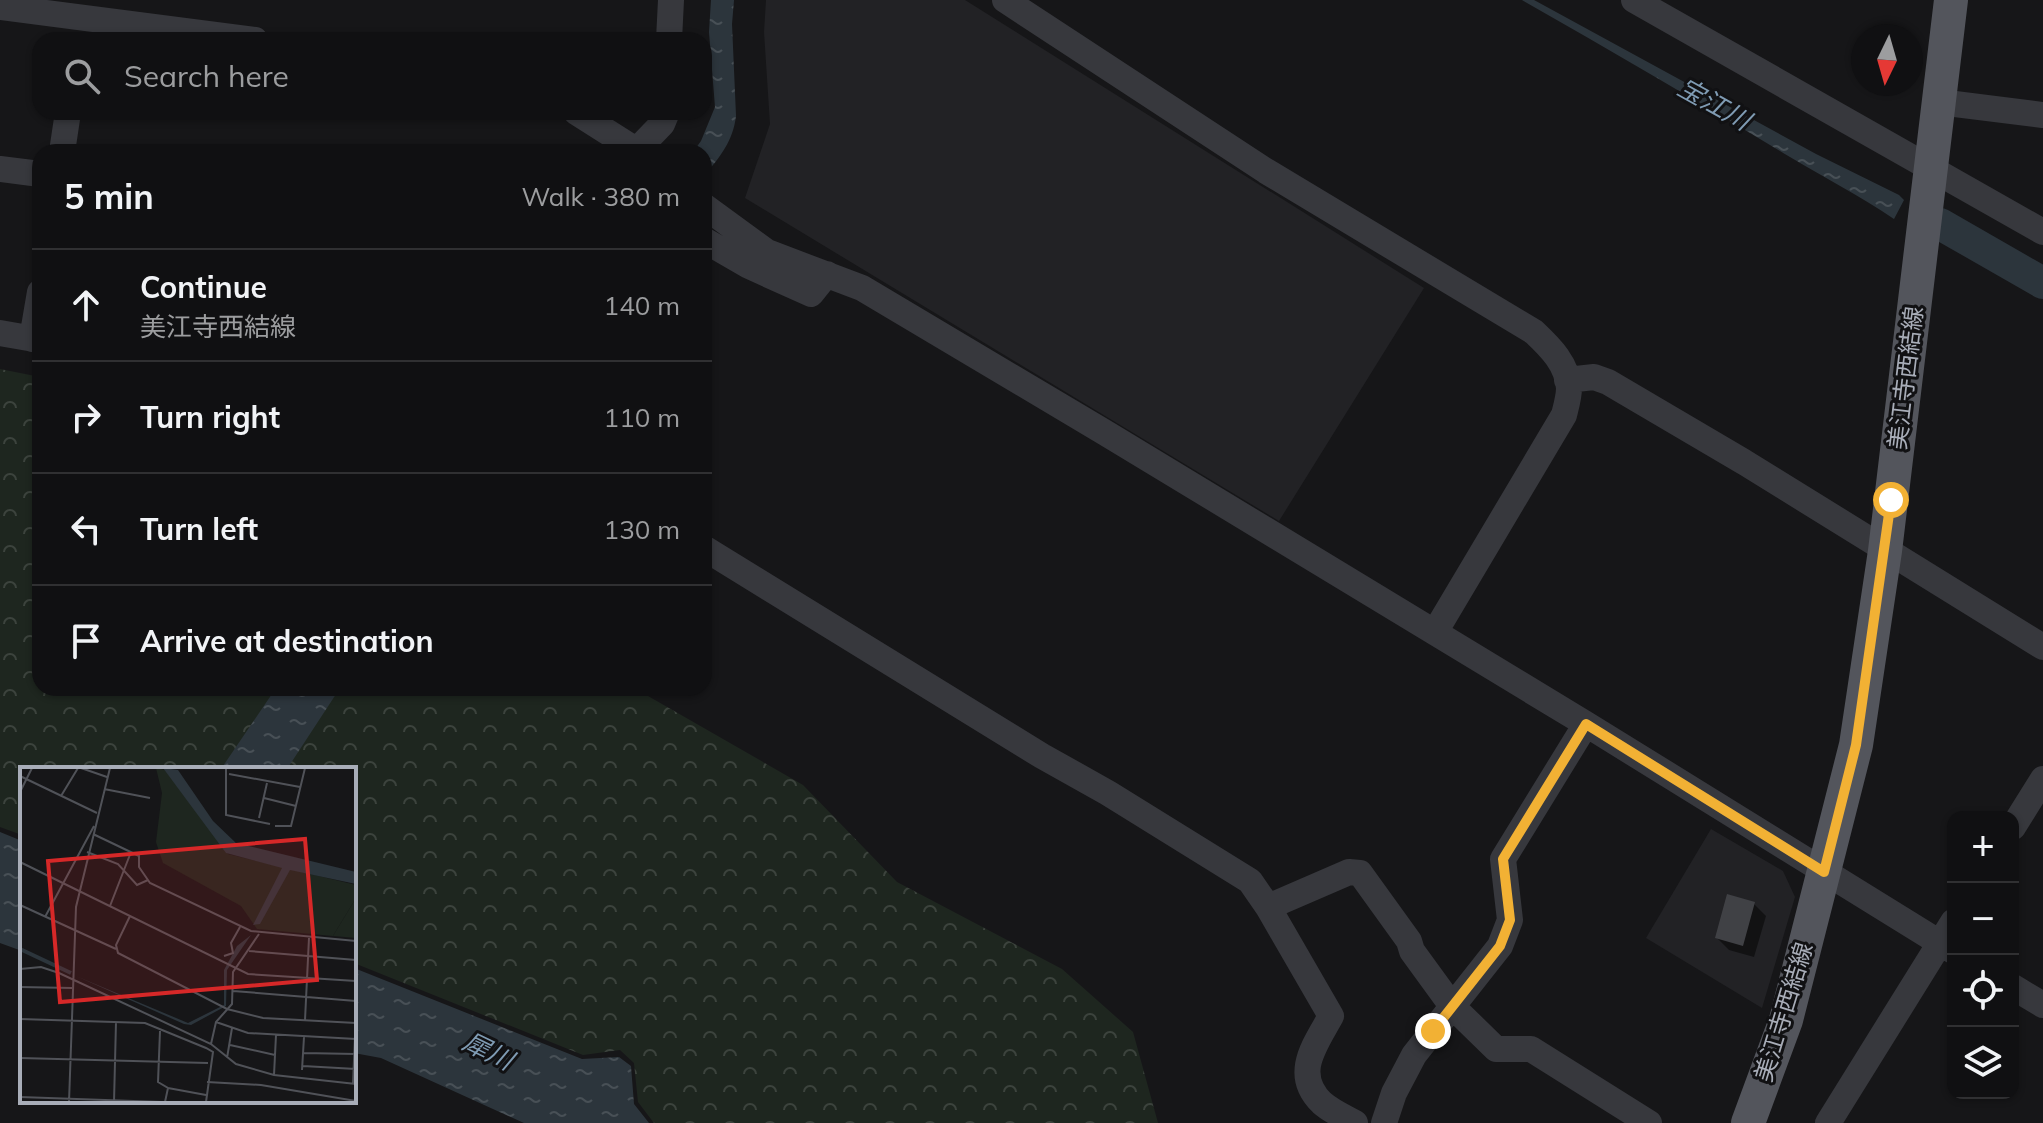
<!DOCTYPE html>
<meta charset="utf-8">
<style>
body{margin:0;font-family:Mulish,"Noto Sans JP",sans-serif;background:#1e1e20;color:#f1f3f6}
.controls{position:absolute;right:24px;bottom:24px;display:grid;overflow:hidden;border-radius:16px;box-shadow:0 2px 6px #0004}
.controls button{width:72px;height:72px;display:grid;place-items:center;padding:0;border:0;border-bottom:2px solid #303032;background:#101012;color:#f1f3f6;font:40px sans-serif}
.compass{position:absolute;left:1851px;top:24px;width:72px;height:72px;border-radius:50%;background:#101012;box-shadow:0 2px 6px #0004;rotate:185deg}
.stop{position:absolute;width:24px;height:24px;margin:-18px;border:6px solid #f2b134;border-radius:50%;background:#fff}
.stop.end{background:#f2b134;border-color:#fff;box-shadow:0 2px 8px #0008}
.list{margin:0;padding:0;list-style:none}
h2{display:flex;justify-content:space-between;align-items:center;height:104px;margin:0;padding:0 32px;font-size:34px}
h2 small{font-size:26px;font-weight:400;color:#9c9d9f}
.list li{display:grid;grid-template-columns:52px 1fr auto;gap:24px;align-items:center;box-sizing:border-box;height:112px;padding:0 32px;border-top:2px solid #303032}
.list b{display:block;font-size:30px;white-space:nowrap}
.list p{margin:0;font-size:26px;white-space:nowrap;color:#9c9d9f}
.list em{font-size:26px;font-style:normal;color:#9c9d9f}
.icon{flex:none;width:44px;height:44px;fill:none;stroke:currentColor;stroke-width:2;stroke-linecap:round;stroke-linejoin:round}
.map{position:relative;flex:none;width:2043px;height:1123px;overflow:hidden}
.search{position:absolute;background:#101012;box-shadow:0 2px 6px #0004;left:32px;top:32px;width:680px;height:88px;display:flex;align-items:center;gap:20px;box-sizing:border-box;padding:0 28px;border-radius:24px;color:#9c9d9f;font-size:30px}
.panel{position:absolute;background:#101012;box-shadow:0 2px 6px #0004;left:32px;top:144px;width:680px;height:552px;border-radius:24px}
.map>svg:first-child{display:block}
</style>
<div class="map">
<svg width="2043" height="1123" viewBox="0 0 2043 1123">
<defs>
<pattern id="forest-crowns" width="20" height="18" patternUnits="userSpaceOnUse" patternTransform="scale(2)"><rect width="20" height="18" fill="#1e261f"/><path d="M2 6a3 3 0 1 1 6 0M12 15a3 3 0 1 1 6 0" fill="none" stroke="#3c433d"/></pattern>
<pattern id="water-ripples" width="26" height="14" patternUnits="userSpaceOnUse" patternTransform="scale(2)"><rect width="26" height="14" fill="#2c353c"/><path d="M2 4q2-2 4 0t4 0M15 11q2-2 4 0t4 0" fill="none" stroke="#485056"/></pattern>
</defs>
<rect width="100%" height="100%" fill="#161618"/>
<!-- built -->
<path fill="#222225" d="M766,0H965L1424,288L1279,521L745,198L770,124L764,32Z
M1711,829L1783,871L1795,897L1762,1008L1646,938Z"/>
<!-- forest -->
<path fill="url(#forest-crowns)" d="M0,369L40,377V688H634L803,785L897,882L1062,969L1133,1032L1158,1123H654L638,1102L634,1063L620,1050L583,1055L354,963V769H22V835L0,827Z"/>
<!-- water -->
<path fill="url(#water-ripples)" d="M711,0H734L732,24L736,116C733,141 720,157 704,176V152H693L701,141L715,107L709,32Z
M1522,0H1534L1816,154L1899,195L1904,200L1894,219C1860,196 1825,178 1790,157C1701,103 1612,51 1522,0Z
M276,688H340L287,769H221Z
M0,832L22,841V951L0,943Z
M354,968L582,1059L619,1057L631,1066L634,1104L649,1123H524L381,1058L354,1053Z"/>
<!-- shadow -->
<path fill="#0007" d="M1754,904L1766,916L1754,957L1729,950L1717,938Z"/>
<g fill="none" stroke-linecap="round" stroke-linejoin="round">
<!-- river -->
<path stroke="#2c353c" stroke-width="32" d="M1940,224L2043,283"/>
</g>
<!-- building -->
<path fill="#404145" d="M1727,894L1755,902L1743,946L1715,938Z"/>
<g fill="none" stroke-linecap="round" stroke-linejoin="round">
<!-- minor -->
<path stroke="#37383d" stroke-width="26" d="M1005,0L1266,171L1534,332C1551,348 1567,364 1569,388C1569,397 1566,407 1564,415L1435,632
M1634,0L2043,232
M0,7L255,40
M669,40L671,0
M1939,102L2043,115
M576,112L639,152
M62,152L68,112
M635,152L662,124L667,112
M0,169L40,174
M704,206L767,252L862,288L1104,432L1586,724L1953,951
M704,240L749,266L811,294L827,274
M0,333L40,340
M32,339L40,292
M1567,380L1594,377L1608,382L1744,462L2043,647
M704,548L1042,756L1108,793L1250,881L1268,907L1331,1016C1315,1045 1292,1074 1322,1103C1331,1111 1344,1117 1355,1123
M2013,827L2043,779
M1268,907L1349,872L1360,873L1409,941L1412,951L1452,1006L1496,1049H1531L1649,1123
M2013,987L2043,1005
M1384,1123L1394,1093L1414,1055L1500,946L1510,920L1503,859L1586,724
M1828,1123L1953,922"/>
<!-- major -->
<path stroke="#53555c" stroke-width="34" d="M1748,1123L1786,1020L1856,745L1885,551L1951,0"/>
</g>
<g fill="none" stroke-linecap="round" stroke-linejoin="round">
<!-- route -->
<path stroke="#f2b134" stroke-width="10" d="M1433,1031L1500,946L1510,920L1503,859L1586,724L1824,872L1856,745L1891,500"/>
</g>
<g text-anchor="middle" stroke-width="6" stroke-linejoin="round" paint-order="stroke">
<!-- street labels -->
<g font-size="24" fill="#a8adb8" stroke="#111113">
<text transform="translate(1906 378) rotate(-83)" y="8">美江寺西結線</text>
<text transform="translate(1784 1012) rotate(-73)" y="8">美江寺西結線</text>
</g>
<!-- water labels -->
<g font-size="26" font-style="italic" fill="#7f9bb3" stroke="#111113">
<text transform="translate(1714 104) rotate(29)" y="9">宝江川</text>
<text transform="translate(488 1051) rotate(26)" y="9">犀川</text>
</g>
</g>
<!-- overview -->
<g transform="translate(20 767)">
<rect width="336" height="336" fill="#161618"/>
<path d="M136,1L145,3L208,87L336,118V131L313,169L237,162L221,139L143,96L136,75L142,26Z" fill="#1e261f"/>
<path d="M336,131V171L313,169Z" fill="#1e261f"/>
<path d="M143,1L158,3L193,54L216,76L336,105V117L270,103L240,157L233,158L262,101L206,86ZM231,168L207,203L206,239L171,258L164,257L56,209L168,256L204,238V203L217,179Z" fill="#2c353c"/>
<path fill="none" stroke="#2c353c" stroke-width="4" d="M0,182L51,206"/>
<path fill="none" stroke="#505258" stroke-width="2" d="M61,1L87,10M206,1V48L250,57M209,7L280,20M0,9L77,46M84,22L130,31M0,25L12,1M41,29L58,1M244,31L276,39M239,51L247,16M255,59H271L285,1M73,67L119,89V100L130,116L231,164L336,174M67,85L98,97L117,118L128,113M0,95L228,207L336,214M0,138L96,182M90,139L111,85M110,149L96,178L98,186L207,242L243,251L336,256M25,150L74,59M229,184L336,193M204,189L213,186L211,176L220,160M0,202L21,200L39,206L191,277L216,297L254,308L336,317M0,220L52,221M213,224L336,234M0,252L125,256L186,281L193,285L186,335M285,253L289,171M196,255L228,266L336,272M140,264L138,315L148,321L145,335M191,277L196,255L212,237L213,205L239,167M210,278L255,288M283,286L336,287M0,291L188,296M207,291L212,261M283,299L336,302M282,303L284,270M254,308L256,268M187,315L241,318L336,334M333,317L336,245M148,321L186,328M0,330L142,335M49,335L56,140L90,1M94,335L96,255"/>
<path fill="#d62828" fill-opacity="0.15" stroke="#d62828" stroke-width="4" d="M285,72L297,213L40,235L28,94Z"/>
<rect width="336" height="336" fill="none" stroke="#a8adb8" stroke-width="4"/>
</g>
</svg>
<div class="controls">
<button>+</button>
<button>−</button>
<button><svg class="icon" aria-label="locate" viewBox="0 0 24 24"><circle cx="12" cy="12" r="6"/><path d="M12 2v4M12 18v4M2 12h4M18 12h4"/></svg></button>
<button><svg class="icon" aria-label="layers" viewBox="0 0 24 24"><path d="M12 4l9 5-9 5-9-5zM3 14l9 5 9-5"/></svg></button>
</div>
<svg class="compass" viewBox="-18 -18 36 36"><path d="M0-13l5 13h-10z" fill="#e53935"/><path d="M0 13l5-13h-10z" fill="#9c9d9f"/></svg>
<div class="stop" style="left:1891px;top:500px"></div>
<div class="stop end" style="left:1433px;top:1031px"></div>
<div class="search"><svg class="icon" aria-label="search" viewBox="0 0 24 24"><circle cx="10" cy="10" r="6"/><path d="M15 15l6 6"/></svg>Search here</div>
<section class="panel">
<h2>5 min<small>Walk · 380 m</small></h2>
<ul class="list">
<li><svg class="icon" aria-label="ahead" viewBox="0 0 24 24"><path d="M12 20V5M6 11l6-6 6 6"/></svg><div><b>Continue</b><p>美江寺西結線</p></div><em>140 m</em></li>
<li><svg class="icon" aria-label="right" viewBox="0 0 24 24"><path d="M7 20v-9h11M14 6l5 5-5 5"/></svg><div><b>Turn right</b></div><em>110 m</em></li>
<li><svg class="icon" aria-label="left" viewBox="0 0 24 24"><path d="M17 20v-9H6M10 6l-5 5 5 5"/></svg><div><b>Turn left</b></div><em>130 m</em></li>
<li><svg class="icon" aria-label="arrive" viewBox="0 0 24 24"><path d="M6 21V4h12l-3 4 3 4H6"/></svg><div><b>Arrive at destination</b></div></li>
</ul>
</section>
</div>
